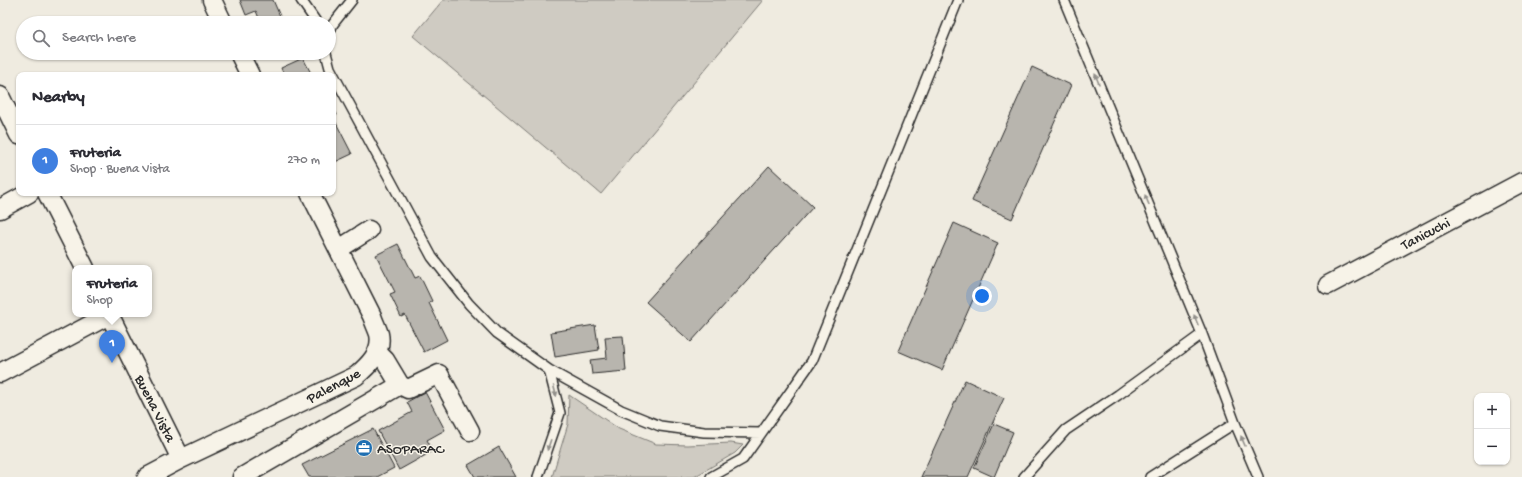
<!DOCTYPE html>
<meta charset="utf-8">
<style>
body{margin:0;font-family:"Gochi Hand",sans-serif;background:#f2f2f3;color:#2b2b33}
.controls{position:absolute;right:12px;bottom:12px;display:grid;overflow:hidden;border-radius:8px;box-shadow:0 1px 3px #0004}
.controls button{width:36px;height:36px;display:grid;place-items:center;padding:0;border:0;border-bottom:1px solid #e1e1e2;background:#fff;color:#2b2b33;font:20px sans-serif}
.you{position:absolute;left:982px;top:296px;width:14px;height:14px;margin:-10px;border:3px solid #fff;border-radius:50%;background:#1a73e8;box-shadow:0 0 0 6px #1a73e833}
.badge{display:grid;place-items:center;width:26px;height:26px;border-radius:50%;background:#2563eb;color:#fff;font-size:13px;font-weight:700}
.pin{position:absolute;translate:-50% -33px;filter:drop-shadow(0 1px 2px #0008)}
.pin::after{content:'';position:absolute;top:21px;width:14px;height:12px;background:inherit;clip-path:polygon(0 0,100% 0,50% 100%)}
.popup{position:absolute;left:72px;top:265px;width:80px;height:52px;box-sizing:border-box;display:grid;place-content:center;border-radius:8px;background:#fff;filter:drop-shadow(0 1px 3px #0005);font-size:13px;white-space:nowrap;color:#7c7c81}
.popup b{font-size:15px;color:#2b2b33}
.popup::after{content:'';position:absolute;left:50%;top:100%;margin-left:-8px;border:8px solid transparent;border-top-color:#fff}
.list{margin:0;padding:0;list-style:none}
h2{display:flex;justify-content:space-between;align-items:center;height:52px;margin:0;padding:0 16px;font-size:17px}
h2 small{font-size:13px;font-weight:400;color:#7c7c81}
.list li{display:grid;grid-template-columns:26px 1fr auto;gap:12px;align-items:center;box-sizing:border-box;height:72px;padding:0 16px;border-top:1px solid #e1e1e2}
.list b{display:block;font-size:15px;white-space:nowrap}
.list p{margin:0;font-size:13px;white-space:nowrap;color:#7c7c81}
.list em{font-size:13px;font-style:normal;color:#7c7c81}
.icon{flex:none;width:22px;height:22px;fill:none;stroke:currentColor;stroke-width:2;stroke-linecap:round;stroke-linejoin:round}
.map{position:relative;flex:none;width:1522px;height:477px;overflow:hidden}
.search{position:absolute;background:#fff;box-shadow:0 1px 3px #0004;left:16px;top:16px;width:320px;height:44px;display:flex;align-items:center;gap:10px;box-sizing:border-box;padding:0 14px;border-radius:22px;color:#7c7c81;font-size:15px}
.panel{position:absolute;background:#fff;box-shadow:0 1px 3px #0004;left:16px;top:72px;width:320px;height:124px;border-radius:8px}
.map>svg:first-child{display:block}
</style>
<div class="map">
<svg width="1522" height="477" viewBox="0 0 1522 477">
<rect width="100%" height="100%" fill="#efebe0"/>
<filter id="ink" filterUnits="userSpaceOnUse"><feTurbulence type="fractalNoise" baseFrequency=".025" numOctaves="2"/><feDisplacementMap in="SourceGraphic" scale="8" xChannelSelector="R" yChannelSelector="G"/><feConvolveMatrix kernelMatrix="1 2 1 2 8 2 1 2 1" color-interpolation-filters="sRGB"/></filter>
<g filter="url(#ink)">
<!-- green -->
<path fill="#cfcbc2" stroke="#7d7b76" d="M443,0H763L601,194L413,36Z
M569,395L619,429L656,444L688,445L731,443L743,445L735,453L694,477H552L568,424Z"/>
<!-- building -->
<path fill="#b8b5ae" stroke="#2b2b2b" d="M240,0H273L283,23H261L256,11L246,15Z
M303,58L312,75H284L281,68Z
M1032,67L1071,85L1012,219L972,201Z
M333,106L337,115L333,117L352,154L333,163Z
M769,166L813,207L691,342L646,302Z
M954,223L998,243L942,370L898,351Z
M398,244L415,278L420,276L432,301L429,303L447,340L424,352L405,315L401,317L390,294L395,292L376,255Z
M595,325L599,350L555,357L551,332Z
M623,336L626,371L592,374L590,360L607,358L605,337Z
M965,380L1004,398L968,477H921Z
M425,392L445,430L427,440L433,451L399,470L378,431L412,412L407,402Z
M994,424L1013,432L994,477L974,468Z
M373,429L394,468L377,477H309L302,465Z
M499,447L516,477H475L468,465Z"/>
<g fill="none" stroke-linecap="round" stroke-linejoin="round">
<!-- service casing -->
<g stroke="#2b2b2b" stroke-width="12">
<path id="service" d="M301,0L317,23
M1064,0L1202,334L1235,423L1258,477
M329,33L333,24L352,0
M326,53L330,68L432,257L469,304L497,333L549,370L621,410L660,426L704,432L761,433
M538,477L560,413L549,370
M711,477L743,459L812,361L958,0
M1024,477L1066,430L1118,395L1202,334
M1150,477L1235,423"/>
</g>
<!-- minor casing -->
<g stroke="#2b2b2b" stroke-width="21">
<path id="minor" d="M212,0L223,23
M239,53L250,75
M0,96L19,135
M47,193L85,268
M0,209L29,193
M339,249L369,230
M1328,285L1522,182
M109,314L181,459
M0,373L109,315
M400,385L408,389L439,374L470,431
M147,477L181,459L356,376C368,366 383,352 379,334C377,328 374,322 372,316L310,193
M242,477L400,385L385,360L377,352"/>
</g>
<!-- service -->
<use href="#service" stroke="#f7f3e8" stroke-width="9"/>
<!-- minor -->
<use href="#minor" stroke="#f7f3e8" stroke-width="18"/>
</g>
<!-- one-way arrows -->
<defs><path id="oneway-solid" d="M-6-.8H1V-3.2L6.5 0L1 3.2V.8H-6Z"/></defs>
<g fill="#918f8a">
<use href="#oneway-solid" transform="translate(1097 79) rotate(-112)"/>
<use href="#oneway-solid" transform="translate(1147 200) rotate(-112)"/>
<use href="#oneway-solid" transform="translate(1196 320) rotate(-112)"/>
<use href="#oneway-solid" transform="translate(555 391) rotate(75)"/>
<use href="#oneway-solid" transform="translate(1243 441) rotate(-113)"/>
<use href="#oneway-solid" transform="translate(549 445) rotate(109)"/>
</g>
</g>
<!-- icons -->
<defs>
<g id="office-disc" transform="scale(0.9)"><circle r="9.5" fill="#1f6fb2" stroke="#f7f3e8"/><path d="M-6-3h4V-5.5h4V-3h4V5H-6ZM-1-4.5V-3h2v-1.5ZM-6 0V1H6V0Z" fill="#fff"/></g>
</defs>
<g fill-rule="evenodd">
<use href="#office-disc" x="364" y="448"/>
</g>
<g text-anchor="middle" stroke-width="3" stroke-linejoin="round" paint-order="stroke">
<!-- street labels -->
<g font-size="15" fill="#2b2b2b" stroke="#f7f3e8">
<text transform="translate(1425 233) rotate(-28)" y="5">Tanicuchi</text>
<text transform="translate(333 385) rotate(-28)" y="5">Palenque</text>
<text transform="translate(156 408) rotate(63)" y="5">Buena Vista</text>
</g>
<!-- poi labels -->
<g font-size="15" fill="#2b2b2b" stroke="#f7f3e8" text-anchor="start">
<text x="377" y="453">ASOPARAC</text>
</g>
</g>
</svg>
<div class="controls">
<button>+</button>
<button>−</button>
</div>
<div class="you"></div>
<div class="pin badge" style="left:112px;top:363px;background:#3f7fe0">1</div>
<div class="popup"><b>Fruteria</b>Shop</div>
<div class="search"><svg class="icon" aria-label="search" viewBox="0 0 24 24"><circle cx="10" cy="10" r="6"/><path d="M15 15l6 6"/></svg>Search here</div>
<section class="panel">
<h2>Nearby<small></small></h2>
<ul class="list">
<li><span class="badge" style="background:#3f7fe0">1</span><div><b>Fruteria</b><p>Shop · Buena Vista</p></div><em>270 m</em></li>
</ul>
</section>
</div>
